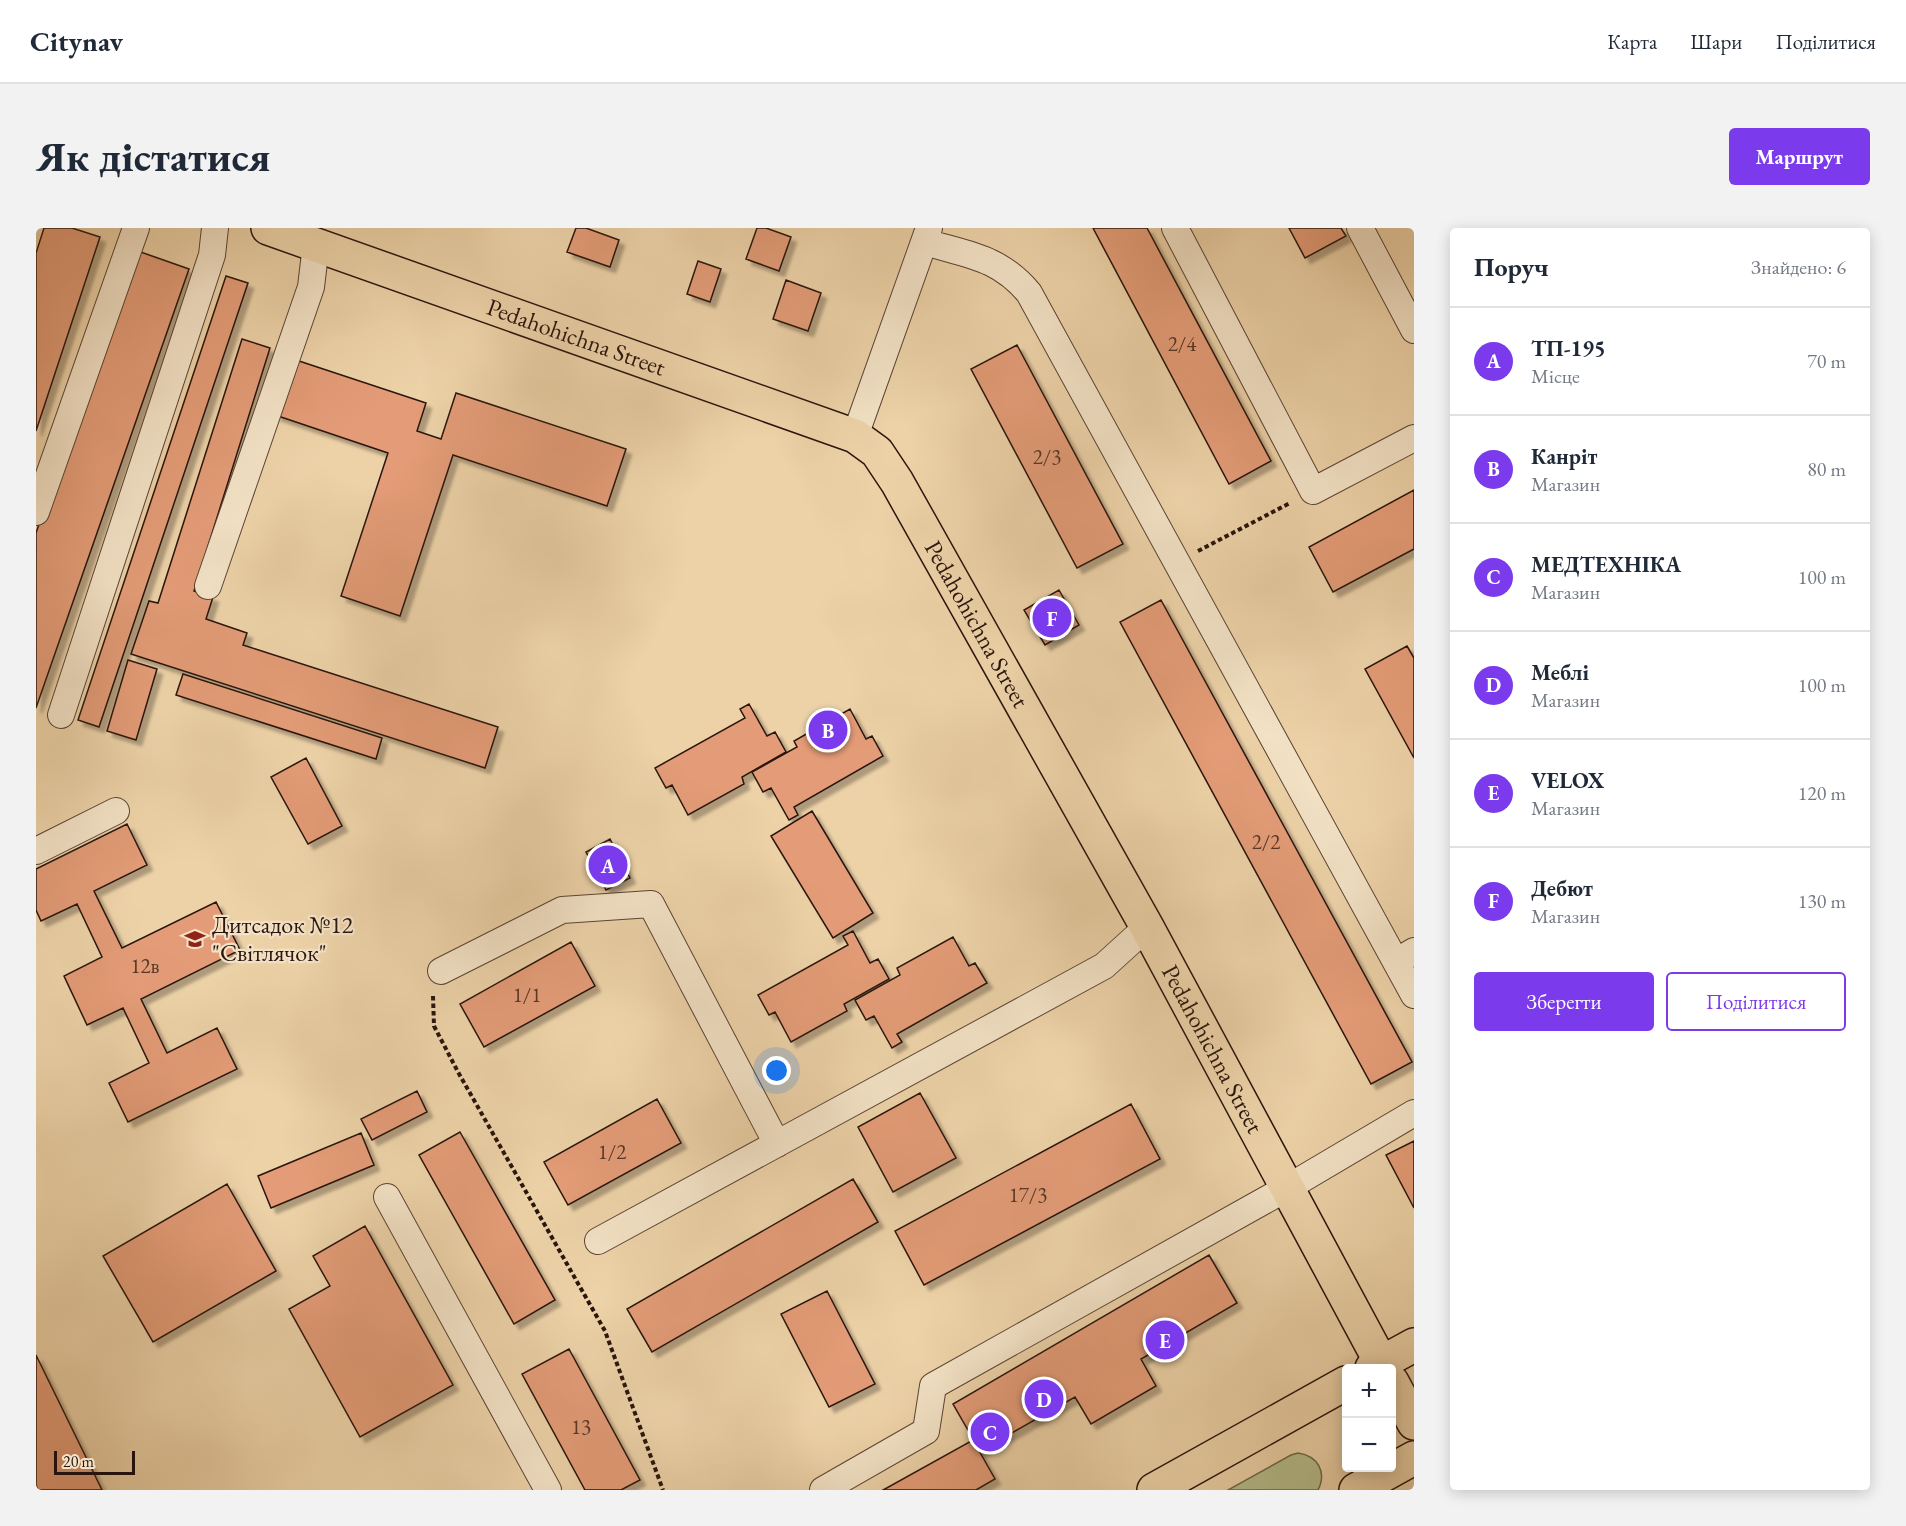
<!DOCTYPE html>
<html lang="uk">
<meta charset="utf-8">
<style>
body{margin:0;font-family:"EB Garamond",serif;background:#f2f2f3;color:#1f2937}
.controls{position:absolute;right:18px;bottom:18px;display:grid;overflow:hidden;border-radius:6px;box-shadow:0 3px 15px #0003}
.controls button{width:54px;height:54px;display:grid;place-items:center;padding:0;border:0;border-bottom:2px solid #e0e1e3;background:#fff;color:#1f2937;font:30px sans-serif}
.scale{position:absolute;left:18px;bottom:15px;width:81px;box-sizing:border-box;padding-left:6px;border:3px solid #29150d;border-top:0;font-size:16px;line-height:21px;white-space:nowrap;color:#29150d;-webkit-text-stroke:4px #f3e2c6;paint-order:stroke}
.you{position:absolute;left:741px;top:843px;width:21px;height:21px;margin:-15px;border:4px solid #fff;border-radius:50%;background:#1a73e8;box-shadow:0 0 0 9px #1a73e833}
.badge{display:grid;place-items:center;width:39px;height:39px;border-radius:50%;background:#7c3aed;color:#fff;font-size:20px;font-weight:700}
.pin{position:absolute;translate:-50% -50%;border:3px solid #fff;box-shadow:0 2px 6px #0006}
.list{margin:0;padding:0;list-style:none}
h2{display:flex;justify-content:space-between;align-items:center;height:78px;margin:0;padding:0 24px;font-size:26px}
h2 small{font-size:20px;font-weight:400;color:#747a83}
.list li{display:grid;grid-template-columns:39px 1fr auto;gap:18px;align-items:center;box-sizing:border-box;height:108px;padding:0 24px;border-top:2px solid #e0e1e3}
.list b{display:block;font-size:22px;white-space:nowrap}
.list p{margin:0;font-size:20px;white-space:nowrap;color:#747a83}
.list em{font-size:20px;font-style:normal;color:#747a83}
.actions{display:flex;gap:12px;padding:18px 24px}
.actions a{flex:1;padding:14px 0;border:2px solid #7c3aed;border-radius:6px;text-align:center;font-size:21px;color:#7c3aed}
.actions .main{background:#7c3aed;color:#fff}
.map{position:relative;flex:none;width:1378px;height:1262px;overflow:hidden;border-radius:6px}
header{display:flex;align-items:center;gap:36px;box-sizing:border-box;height:84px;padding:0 30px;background:#fff;border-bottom:2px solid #e0e1e3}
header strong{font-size:28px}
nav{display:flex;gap:33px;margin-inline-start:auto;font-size:21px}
.intro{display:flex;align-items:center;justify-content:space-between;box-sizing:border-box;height:144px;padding:0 36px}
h1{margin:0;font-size:42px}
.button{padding:15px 27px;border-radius:6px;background:#7c3aed;color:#fff;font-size:21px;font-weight:700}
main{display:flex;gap:36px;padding:0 36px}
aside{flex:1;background:#fff;border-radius:6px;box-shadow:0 3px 15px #0003}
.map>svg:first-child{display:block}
</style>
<header>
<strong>Citynav</strong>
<nav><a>Карта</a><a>Шари</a><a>Поділитися</a></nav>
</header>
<div class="intro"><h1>Як дістатися</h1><a class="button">Маршрут</a></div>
<main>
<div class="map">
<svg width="1378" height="1262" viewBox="0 0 1378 1262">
<defs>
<filter id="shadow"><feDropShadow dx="5.5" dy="5.5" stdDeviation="1.5" flood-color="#0004"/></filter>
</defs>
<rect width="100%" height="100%" fill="#edd2a8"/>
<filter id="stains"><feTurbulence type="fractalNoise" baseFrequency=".00333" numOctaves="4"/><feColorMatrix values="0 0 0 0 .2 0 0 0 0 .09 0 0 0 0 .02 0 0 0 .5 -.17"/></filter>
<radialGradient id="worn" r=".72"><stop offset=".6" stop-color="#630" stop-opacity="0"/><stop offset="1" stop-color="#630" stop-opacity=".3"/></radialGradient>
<!-- green -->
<path fill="#b5bd8a" stroke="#6f694c" stroke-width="1.5" d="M1262,1225C1282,1228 1291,1244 1282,1262H1192L1255,1227Z"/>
<!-- building -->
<path fill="#e39c77" stroke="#29150d" stroke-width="1.5" filter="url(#shadow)" d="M8,0H36L64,9L0,203V25Z
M540,0H550L583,12L574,39L531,24Z
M721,0H730L755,9L743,43L710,31Z
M1057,0H1111L1235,233L1193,256Z
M1253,0H1305L1310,8L1269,30Z
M99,22L153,41L0,480V305Z
M662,33L685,41L674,74L651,66Z
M190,48L212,55L63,499L42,492Z
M750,52L785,65L772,103L737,91Z
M206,111L234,120L158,363L177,369L170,391L211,405L207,417L462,499L449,540L95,426L113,373L122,375Z
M981,117L1087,316L1041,340L935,141Z
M257,131L390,175L381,203L405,211L420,165L590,221L571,278L417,227L364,388L305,368L352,225L239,187Z
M1378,262V321L1297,364L1273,319Z
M1023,362L1043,397L1009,417L988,382Z
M1125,372L1376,834L1335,856L1084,394Z
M1371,418L1378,430V530L1329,441Z
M92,432L121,441L100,512L71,503Z
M147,446L346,510L340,531L140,467Z
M713,476L731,508L739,504L750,524L706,549L708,556L652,587L636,557L630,560L619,540L709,490L704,481Z
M814,481L830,511L836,508L847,528L758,579L762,587L753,592L735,560L727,564L716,544L761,519L758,513Z
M270,530L306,598L272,616L235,549Z
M776,583L837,685L797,710L735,608Z
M91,596L111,637L58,663L86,720L180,674L204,722L105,771L131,825L181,800L201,841L92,894L73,855L113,835L87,780L51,797L28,748L66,729L41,676L5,693L0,682V641Z
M574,611L594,650L570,662L550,624Z
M817,703L834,735L842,731L853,751L808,776L811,783L755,814L739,784L733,787L722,767L812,717L807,708Z
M917,709L933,738L939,735L951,755L861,806L866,814L856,820L838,788L830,792L819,772L864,747L861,740Z
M535,714L559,758L448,819L424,776Z
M381,863L391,884L336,912L325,891Z
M884,865L920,930L857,964L822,899Z
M621,871L645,915L532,977L508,934Z
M1095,876L1124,931L888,1057L859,1003Z
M424,904L519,1072L478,1096L383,927Z
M325,905L338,937L235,980L222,948Z
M1378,913V980L1350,927Z
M817,951L842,994L616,1124L591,1081Z
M191,956L240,1043L117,1114L67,1028Z
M329,998L417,1157L324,1209L253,1081L294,1058L277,1028Z
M1173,1027L1201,1075L1105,1131L1120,1158L1055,1196L1039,1169L944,1223L917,1176Z
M791,1063L839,1156L793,1179L745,1086Z
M533,1121L604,1252L585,1262H549L486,1146Z
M0,1127L66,1262H2L0,1257Z
M937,1212L959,1251L940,1262H847Z"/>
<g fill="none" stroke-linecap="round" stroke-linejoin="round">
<!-- minor casing -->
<g stroke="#5a4434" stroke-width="28">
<path id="minor" d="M1139,0L1277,263L1378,210
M1324,0L1378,102
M889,14C932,27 963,29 993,65L1378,767
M819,208L893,0
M0,284L100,0
M172,358L275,59L280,17
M25,487L176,27L179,0
M0,623L80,583
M1360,734L1378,723
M405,743L526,682L615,676L741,916
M351,969L512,1262
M562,1013L1068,738L1111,699
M787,1262L890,1203L897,1158L1251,960L1378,885"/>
</g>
<!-- major casing -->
<g stroke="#29150d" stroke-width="36">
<g id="major">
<path id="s1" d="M232,0L819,208L841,224L861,254L1111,699L1348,1140"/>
<path d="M1336,1140L1378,1117"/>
<path d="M1356,1154L1378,1195"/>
<path d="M1118,1262L1310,1155"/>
<path d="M1320,1262L1378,1230"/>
</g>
</g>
<!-- path -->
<path stroke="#29150d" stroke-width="4" stroke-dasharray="4.5 3" stroke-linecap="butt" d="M1162,323L1254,275
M397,768L398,798L422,844L569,1103L627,1262"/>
<!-- minor -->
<use href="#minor" stroke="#f3e2c6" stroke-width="26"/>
<!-- major -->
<use href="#major" stroke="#edd2a8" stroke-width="33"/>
</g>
<!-- icons -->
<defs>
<g id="school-bare" transform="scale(1.62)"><path d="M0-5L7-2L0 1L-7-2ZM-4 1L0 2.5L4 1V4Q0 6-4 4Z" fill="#8f2418" stroke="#f3e2c6" stroke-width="2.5" paint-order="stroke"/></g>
</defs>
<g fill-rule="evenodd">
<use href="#school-bare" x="159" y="711"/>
</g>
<g text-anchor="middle" stroke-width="4.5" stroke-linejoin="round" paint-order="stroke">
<!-- number labels -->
<g font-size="21" fill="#583728">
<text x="1146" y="123">2/4</text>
<text x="1011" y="236">2/3</text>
<text x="1230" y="621">2/2</text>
<text x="109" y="745">12в</text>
<text x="491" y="774">1/1</text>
<text x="576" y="931">1/2</text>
<text x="992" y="974">17/3</text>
<text x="545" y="1206">13</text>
</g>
<!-- street labels -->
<g font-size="24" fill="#29150d" stroke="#f3e2c6">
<text dy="8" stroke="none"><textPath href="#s1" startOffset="327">Pedahohichna Street</textPath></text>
<text dy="8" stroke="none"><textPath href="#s1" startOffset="849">Pedahohichna Street</textPath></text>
<text dy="8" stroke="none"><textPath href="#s1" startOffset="1335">Pedahohichna Street</textPath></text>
</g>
<!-- poi labels -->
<g font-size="24" fill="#29150d" stroke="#f3e2c6" text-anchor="start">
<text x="176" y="705">Дитсадок №12<tspan x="176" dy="28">"Світлячок"</tspan></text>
</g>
</g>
<rect width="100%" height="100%" filter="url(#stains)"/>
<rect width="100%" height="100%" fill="url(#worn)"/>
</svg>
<div class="controls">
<button>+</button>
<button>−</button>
</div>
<div class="scale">20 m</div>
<div class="you"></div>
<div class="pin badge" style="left:572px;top:637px">A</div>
<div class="pin badge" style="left:792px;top:502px">B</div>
<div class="pin badge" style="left:954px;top:1204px">C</div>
<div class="pin badge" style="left:1008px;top:1171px">D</div>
<div class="pin badge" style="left:1129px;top:1112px">E</div>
<div class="pin badge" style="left:1016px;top:390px">F</div>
</div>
<aside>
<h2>Поруч<small>Знайдено: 6</small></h2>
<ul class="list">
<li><span class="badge">A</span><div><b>ТП-195</b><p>Місце</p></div><em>70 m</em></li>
<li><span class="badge">B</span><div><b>Канріт</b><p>Магазин</p></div><em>80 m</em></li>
<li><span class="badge">C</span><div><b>МЕДТЕХНІКА</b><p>Магазин</p></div><em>100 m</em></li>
<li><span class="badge">D</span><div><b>Меблі</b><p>Магазин</p></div><em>100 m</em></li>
<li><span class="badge">E</span><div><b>VELOX</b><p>Магазин</p></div><em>120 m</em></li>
<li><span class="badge">F</span><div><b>Дебют</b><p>Магазин</p></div><em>130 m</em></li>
</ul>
<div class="actions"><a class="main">Зберегти</a><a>Поділитися</a></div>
</aside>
</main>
